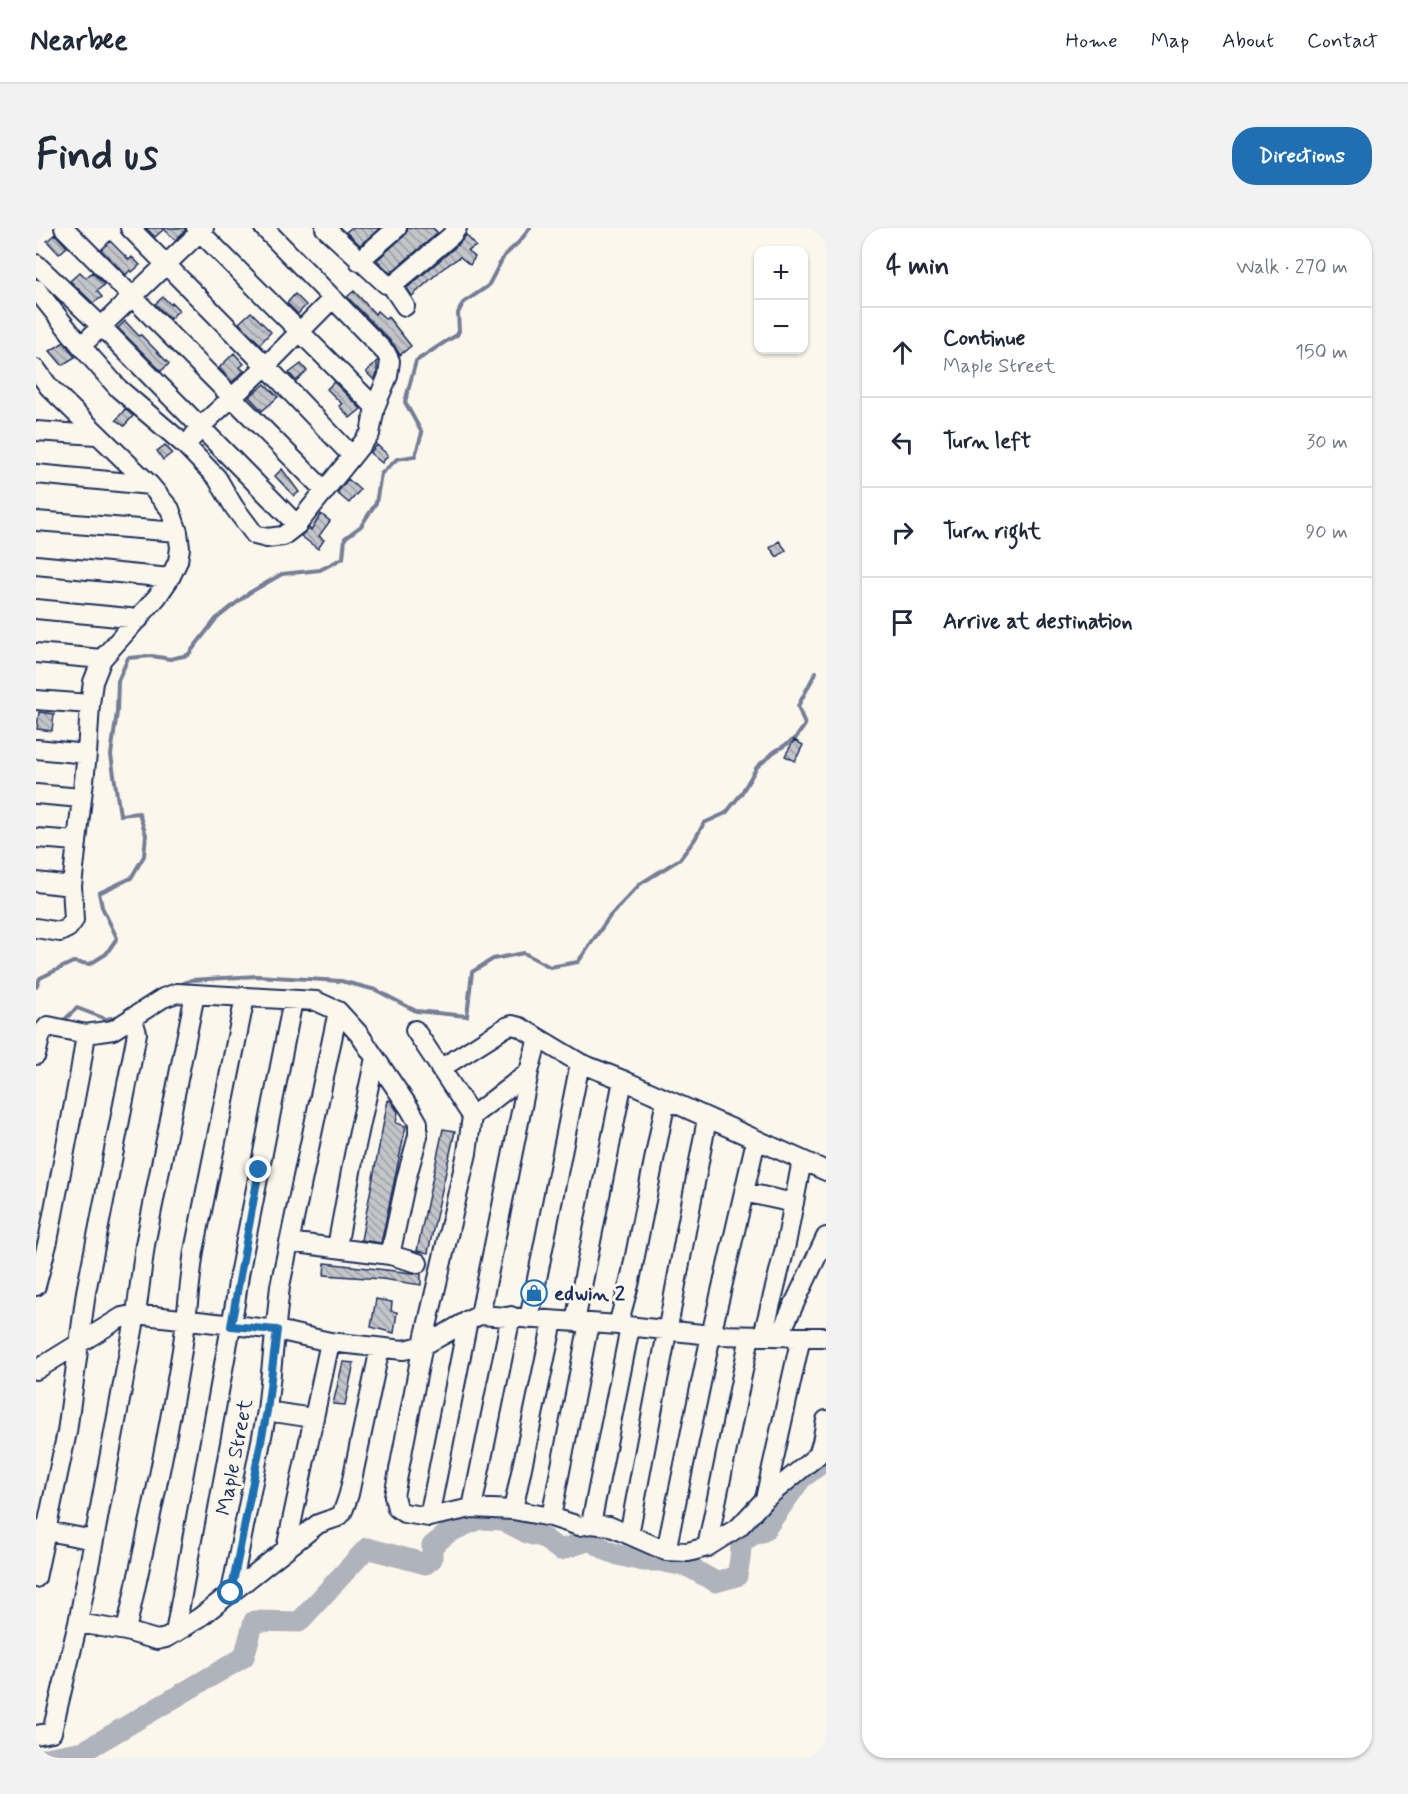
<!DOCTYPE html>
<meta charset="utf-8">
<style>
body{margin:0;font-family:Mynerve,sans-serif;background:#f2f2f3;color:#1f2937}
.controls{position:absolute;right:18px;top:18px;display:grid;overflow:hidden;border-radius:12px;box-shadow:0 2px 4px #0004}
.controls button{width:54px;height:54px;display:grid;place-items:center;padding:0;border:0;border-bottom:2px solid #e0e1e3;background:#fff;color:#1f2937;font:30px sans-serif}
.stop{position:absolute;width:18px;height:18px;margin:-14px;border:4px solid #1f6fb2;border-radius:50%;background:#fff}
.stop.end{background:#1f6fb2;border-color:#fff;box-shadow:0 2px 6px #0008}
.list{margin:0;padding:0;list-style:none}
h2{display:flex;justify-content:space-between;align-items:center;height:78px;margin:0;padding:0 24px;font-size:26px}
h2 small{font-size:20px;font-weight:400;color:#747a83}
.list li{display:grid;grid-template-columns:39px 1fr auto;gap:18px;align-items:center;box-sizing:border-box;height:90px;padding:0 24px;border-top:2px solid #e0e1e3}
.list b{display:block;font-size:22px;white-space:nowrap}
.list p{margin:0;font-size:20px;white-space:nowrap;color:#747a83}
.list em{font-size:20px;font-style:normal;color:#747a83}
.icon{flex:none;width:33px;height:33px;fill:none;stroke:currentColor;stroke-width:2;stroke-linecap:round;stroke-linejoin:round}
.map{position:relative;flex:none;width:790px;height:1530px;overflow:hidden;border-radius:24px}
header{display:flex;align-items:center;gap:36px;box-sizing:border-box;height:84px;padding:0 30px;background:#fff;border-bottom:2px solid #e0e1e3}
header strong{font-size:28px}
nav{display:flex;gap:33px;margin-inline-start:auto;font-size:21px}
.intro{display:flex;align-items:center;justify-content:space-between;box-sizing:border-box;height:144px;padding:0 36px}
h1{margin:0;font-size:42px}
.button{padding:15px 27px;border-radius:24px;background:#1f6fb2;color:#fff;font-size:21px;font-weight:700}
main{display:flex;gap:36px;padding:0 36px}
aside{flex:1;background:#fff;border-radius:24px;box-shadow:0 2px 4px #0004}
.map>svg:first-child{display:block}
</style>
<header>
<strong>Nearbee</strong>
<nav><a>Home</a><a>Map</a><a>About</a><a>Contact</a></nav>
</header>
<div class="intro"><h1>Find us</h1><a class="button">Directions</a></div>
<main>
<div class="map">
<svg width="790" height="1530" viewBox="0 0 790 1530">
<defs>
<pattern id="building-back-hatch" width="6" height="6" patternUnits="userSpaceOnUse" patternTransform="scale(1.5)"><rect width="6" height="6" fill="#c3c5c9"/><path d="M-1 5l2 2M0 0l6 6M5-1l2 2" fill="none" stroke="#9ea0a6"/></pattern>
</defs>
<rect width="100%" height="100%" fill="#fbf7ec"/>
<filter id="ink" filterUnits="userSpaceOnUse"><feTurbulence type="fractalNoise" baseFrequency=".0167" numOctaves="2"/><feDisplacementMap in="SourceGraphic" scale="12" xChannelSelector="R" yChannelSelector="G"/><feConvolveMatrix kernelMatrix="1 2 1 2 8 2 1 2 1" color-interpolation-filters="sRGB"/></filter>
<g filter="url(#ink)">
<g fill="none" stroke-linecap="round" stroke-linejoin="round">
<!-- stream -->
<path stroke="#747e96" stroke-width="4" d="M141,758L155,752L221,748L305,753L340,762L380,783L431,788L436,744L457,731L488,725L514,739L542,734L574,688L604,656L644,631L659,611L668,595L690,585L705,566L721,539L738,524L759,511L769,497L762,478L780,444
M0,759L4,750L37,734L54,736L70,726L81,710L66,679L63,665L95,650L108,628L110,607L103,585L84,587L75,527L81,484L82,453L92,430L116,428L134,431L152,427L180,391L213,365L246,346L284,342L307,330L309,310L325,298L340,275L345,246L361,231L379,228L386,205L369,174L380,133L409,114L421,107L423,103L422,85L427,75L452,58L468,28L484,13L494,0
M26,794L41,780L70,791L86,788"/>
<!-- river -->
<path stroke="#afb3bb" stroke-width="21" d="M9,1530L48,1523L208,1429L218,1393L263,1394L331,1320L390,1336L396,1331V1318L412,1305L443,1291L466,1292L493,1306L506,1309L524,1322L554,1312L572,1323L582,1327L607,1333H624L653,1339L680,1354L701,1348L704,1331L705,1317L714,1308L728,1303L765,1251L790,1232"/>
</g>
<!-- building -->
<path fill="url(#building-back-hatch)" stroke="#1b2f5e" stroke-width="1.5" d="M110,0H149V3L139,12L128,1L119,9Z
M315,0H344L324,17L310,4Z
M372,0H397L402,5L354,45L341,32L368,8Z
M19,6L31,19L23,26L11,13Z
M430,7L440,18L432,23L439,29L434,37L424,29L405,42L376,68L371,60L423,16Z
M74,13L93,32L96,29L104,37L96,44L94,42L90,47L65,22Z
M44,44L50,50L56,44L68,57L61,63L66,69L57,75L34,53Z
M318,63L339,86L341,83L350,91L352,89L375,118L364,127L358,117L311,69Z
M259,66L270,77L262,86L251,75Z
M127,69L135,77L136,75L143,82L134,91L119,76Z
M215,84L235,104L224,116L203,95Z
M89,93L103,108L105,107L133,136L125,143L82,100Z
M28,114L39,129L26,137L14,123Z
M198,125L208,136L204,139L208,143L196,154L183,140Z
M341,133V145L338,152L330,144Z
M265,136L271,143L260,153L253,145Z
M298,154L325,181L314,190L303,178L306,176L291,161Z
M229,156L242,169L226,183L213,169Z
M89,181L97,188L88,198L80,192Z
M129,217L136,225L127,232L121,223Z
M341,217L352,227L346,235L334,225Z
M246,241L263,264L258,268L239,248Z
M312,251L324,262L313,275L301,265Z
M285,286L294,293L283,308L288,312L282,321L265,308L273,300L275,302Z
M743,313L750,322L741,329L734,320Z
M3,484L18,486L16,503L1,501Z
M758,512L767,517L759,533L749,528Z
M352,872L355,873L362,884L360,895L370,898L345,1015L325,1012Z
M407,901L419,903L392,1025L381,1023Z
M289,1035L385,1046V1057L346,1051L288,1047Z
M340,1071L356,1074L355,1083L361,1084L358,1105L335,1099Z
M307,1134L318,1135L309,1177L297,1176Z"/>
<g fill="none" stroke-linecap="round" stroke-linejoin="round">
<!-- minor casing -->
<g stroke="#1b2f5e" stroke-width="22">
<path id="minor" d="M28,0L289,263
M94,0L230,138L316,228
M160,0L339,179
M289,0L350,56L355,57L369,78
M323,33L361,0
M0,36L65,98L261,297
M355,57L361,54L416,7L421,0
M0,61L45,118L83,161L150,218L181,250L198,279L219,307L231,310L247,308L261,297L334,206L339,179L352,148L354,133L350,125L228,0
M45,118L168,0
M0,141L13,159L114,257L134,281L142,304L144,320L142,333L134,350L121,369L66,431L57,454L54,476L51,526L36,658L38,692L32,700L24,704L0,700
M0,203L60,207
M157,209L164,199L230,138L296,71
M0,246L114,257
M0,293L142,304
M0,337L134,350
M0,381L103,391
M0,425L66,431
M0,472L54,476
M0,521L51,526
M0,566L45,570
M0,610L41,613
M0,654L36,658
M379,802L436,888
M502,810L493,844L436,888L431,925L387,1116L358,1268L361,1280L368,1285L393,1289L436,1280L477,1282L515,1289L543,1298L555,1296L573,1298L630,1323L652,1324L671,1319L703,1299L729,1271L782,1227L786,1214L790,1192
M0,827L5,806L12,798L50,806L77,802L127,770L141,765L280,773L302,783L323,806L374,881L382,895V908L371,948L354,1027
M404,841L470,799L476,797L484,799L544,835L587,852L766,932
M708,964L758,975
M253,1014L354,1027L382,1035
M301,1019L318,927L339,830
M0,1058L12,1013L44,844L50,806
M444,1087L493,844
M493,1091L544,835
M539,1094L587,852
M582,1097L594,1053L630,872
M727,1107L750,1016L766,932L790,943
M743,1108L790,1009
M0,1142L86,1089L100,1086L241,1102L294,1114L367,1122C396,1118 418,1098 444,1087L582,1097L675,1107L790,1109
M231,1183L277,1190
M729,1271L765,1109
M436,1280L475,1088
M477,1282L517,1093
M393,1289L432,1092
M515,1289L553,1095
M555,1296L594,1099
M0,1301L58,1312
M593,1307L671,891
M671,1319L714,1108
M250,1321L294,1114
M630,1323L675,1107L720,912
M0,1350L31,1204L50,1064L98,821L101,805L96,789
M195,1364L231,1183L244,1058L302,783
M42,1395L90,1403L121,1412L130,1410L139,1405L199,1076L203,1047L257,772
M90,1403C110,1311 130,1220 145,1128C151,1093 153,1058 158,1023L209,769
M139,1405L163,1390L282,1296C307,1286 304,1294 313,1266L344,1120
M0,1507L16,1504L42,1395L58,1312L100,1086L109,1017L159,766"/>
</g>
<!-- minor -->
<use href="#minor" stroke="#fbf7ec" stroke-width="18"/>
</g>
</g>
<g fill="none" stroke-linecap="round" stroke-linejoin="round" filter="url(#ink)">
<!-- route -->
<path stroke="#1f6fb2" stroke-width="8" d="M195,1365L231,1183L241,1102L195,1098L223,942"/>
</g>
<!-- icons -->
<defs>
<g id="shop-ring" transform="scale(1.35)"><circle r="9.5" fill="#fbf7ec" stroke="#1f6fb2" stroke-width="1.5"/><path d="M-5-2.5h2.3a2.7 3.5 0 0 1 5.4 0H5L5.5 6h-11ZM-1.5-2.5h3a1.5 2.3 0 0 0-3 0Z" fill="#1f6fb2"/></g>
</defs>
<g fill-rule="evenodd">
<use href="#shop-ring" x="498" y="1065"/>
</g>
<g text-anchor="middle" stroke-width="6" stroke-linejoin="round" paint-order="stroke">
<!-- poi labels -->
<g font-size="21" font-weight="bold" fill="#1b2f5e" stroke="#fbf7ec" text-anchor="start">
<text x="518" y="1072">edwin 2</text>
</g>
<!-- street labels -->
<g font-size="21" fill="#1b2f5e" stroke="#fbf7ec">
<text transform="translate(198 1229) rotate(-79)" y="7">Maple Street</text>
</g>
</g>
</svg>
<div class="controls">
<button>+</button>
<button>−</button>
</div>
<div class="stop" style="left:195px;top:1365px"></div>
<div class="stop end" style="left:223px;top:942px"></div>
</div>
<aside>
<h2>4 min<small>Walk · 270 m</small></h2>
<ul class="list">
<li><svg class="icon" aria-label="ahead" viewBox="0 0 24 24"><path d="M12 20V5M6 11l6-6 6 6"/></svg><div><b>Continue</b><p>Maple Street</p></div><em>150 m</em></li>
<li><svg class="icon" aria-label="left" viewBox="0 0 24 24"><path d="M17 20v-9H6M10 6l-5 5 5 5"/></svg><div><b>Turn left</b></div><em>30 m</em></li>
<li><svg class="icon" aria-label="right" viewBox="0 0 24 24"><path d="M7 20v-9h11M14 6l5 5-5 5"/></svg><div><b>Turn right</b></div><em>90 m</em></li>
<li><svg class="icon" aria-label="arrive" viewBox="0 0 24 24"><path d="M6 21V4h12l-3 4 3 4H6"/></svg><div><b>Arrive at destination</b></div></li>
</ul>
</aside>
</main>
